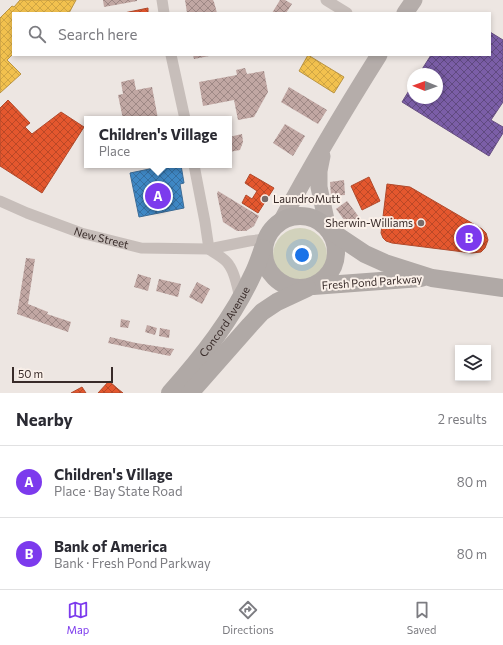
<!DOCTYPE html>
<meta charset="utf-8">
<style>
body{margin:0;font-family:Commissioner,sans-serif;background:#f2f2f3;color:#2b2b33}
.controls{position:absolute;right:12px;bottom:12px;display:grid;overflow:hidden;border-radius:0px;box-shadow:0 2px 6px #0003}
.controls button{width:36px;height:36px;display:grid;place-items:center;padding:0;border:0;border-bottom:1px solid #e1e1e2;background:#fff;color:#2b2b33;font:20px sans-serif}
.compass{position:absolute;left:407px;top:68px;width:36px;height:36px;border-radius:50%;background:#fff;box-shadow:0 2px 6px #0003;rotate:271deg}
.scale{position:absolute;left:12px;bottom:10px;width:101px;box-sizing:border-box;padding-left:4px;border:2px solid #382b29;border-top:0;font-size:11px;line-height:14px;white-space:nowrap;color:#382b29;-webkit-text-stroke:3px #faf0e9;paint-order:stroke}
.you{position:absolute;left:302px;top:255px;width:14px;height:14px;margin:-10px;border:3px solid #fff;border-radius:50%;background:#1a73e8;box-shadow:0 0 0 6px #1a73e833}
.badge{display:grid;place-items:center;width:26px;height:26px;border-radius:50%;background:#7c3aed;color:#fff;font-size:13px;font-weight:700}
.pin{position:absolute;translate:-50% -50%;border:2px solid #fff;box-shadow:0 1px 4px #0006}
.popup{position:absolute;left:84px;top:116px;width:148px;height:52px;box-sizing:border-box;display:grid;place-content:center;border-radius:0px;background:#fff;filter:drop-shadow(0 1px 3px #0005);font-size:13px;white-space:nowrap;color:#7c7c81}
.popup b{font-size:15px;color:#2b2b33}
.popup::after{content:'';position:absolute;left:50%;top:100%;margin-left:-8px;border:8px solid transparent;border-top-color:#fff}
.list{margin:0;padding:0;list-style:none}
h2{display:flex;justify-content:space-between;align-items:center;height:52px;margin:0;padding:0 16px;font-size:17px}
h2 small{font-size:13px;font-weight:400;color:#7c7c81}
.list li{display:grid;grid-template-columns:26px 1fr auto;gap:12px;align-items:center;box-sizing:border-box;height:72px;padding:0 16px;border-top:1px solid #e1e1e2}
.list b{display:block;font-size:15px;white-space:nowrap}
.list p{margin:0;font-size:13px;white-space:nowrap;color:#7c7c81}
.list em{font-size:13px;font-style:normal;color:#7c7c81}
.icon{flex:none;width:22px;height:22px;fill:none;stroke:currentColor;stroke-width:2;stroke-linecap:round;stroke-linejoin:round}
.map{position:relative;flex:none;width:503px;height:393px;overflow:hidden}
.search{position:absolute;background:#fff;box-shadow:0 2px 6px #0003;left:12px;right:12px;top:12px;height:44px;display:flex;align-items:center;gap:10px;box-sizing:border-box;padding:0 14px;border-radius:0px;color:#7c7c81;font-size:15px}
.sheet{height:196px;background:#fff}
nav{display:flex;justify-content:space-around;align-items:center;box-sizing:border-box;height:56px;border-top:1px solid #e1e1e2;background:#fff;font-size:11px;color:#7c7c81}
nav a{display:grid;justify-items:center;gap:2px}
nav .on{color:#7c3aed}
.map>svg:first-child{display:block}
</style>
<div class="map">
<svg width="503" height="393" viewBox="0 0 503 393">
<defs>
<pattern id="homes-cross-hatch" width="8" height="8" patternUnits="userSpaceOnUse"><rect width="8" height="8" fill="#f2c14e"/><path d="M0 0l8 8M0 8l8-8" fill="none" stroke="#d0a644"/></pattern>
<pattern id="shops-cross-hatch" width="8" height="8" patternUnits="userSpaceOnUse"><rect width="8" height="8" fill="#e4572e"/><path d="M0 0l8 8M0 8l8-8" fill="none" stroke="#ba4827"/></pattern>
<pattern id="offices-cross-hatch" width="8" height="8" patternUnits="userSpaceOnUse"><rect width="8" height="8" fill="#7b5ea7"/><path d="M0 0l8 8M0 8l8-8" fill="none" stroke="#604a80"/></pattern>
<pattern id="schools-cross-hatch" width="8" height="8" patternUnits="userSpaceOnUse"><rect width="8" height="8" fill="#3f88c5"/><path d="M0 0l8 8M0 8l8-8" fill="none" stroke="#366fa0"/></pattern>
<pattern id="building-cross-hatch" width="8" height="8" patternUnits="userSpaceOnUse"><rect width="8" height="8" fill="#c1a7a3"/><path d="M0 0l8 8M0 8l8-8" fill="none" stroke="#9e8885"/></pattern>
</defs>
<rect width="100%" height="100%" fill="#ede6e2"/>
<!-- grass -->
<path fill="#d2d2bc" d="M273 255a27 27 0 1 1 54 0a27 27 0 1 1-54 0Z"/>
<!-- homes -->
<path fill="url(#homes-cross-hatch)" stroke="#ba9443" d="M20,0H76L69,13H70H13V54L7,60L21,74L0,93V18L12,6L14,7Z
M308,55L344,77L334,93L299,71Z"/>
<!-- shops -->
<path fill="url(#shops-cross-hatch)" stroke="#b04a2c" d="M148,8V13H124Z
M8,100L30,123L25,127L32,134L61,112L84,127L42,193L0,166V108Z
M250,174L274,188L258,213L242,203L246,195L252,199L257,191L245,183Z
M369,177L380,201L362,210L351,186Z
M387,184L410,187L482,229L486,233L488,240L485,248L481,252L472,253L392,243L386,241L383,238L381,233Z
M109,381L118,389L123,393H98Z
M82,387L86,393H71Z"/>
<!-- offices -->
<path fill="url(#offices-cross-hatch)" stroke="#674f81" d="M490,32L503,40V102L491,120L503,127V133L489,156L402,102L413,84V98H437V74H419L431,55H490Z"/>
<!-- schools -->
<path fill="url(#schools-cross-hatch)" stroke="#3d6c96" d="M169,165H181L184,183L180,184L184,208L139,217L130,173Z"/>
<!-- building -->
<path fill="url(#building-cross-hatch)" d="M103,0H137V1L104,7Z
M185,0H213L214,2L217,13H187Z
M280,0H285L292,4L286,13H272Z
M193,55H209V56L194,59Z
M245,68L247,74L264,71L268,92L254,117L238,120L234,100L203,106L199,82L237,75L236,70Z
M134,79L136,90L152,87L158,119H123L118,95L123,94L121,82Z
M289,87L327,110L318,124L281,102Z
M285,124L305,136L293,156L273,143Z
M242,134L243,142L240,150L229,152V137Z
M344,180L345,195L331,196L330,182Z
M218,191L259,216L254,226L246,231H237L223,222L217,194Z
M347,201L362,221L351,229L336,209Z
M26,258L35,259L28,304L48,312L47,314L71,322L68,332L17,314Z
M138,274L151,278L148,291L134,287Z
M159,279L181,284L178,297L156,291Z
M197,282L210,289L202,304L189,297Z
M121,319L130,321L128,328L120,327Z
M147,325L157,328L155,335L145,332Z
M160,328L170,330L169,338L159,336Z
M110,337L136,343L174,349L170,356L160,354L108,343Z"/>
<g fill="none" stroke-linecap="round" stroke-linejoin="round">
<!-- minor -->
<g stroke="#c7beba" stroke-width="11">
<path d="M162,0L164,13"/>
<path d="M326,0L347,13"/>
<path d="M171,55L185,119"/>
<path d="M194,165L205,222L209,249"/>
<path id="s1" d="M0,201L27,213L81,233L141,248L209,249L249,241L266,239"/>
<path d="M209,249C215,254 225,258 229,265C235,273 238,289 240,299"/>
</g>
<!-- primary -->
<path stroke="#b5adaa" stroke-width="17" d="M405,13L414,0
M322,156L319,171V187L328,229
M282,220C312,164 345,109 379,55"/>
<!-- trunk -->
<g stroke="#b0a9a6" stroke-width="18">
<circle cx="300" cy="252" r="36"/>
<path d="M329,230L365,254L385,263L432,278L503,288"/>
<path d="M313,286L421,278"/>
<path id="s2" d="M170,393C202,357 233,318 253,274C257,266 260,257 263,248"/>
<path d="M190,393L250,325L262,312L277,302L307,288"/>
</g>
</g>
<!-- markers -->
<g fill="#776c6a" stroke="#faf0e9" stroke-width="1.5">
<circle cx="265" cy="199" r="4"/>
<circle cx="421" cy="223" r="4"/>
</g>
<g text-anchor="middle" stroke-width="4" stroke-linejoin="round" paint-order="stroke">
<!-- poi labels -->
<g font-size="11" fill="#382b29" stroke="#faf0e9" text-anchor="start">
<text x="273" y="203">LaundroMutt</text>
<text x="413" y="227" text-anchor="end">Sherwin-Williams</text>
</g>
<!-- street labels -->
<g font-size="11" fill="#382b29" stroke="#faf0e9">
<text dy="4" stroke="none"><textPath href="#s1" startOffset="108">New Street</textPath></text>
<text transform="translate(372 282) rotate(-4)" y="4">Fresh Pond Parkway</text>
<text dy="4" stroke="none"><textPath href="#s2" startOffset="90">Concord Avenue</textPath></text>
</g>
</g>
</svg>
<div class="controls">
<button><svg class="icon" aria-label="layers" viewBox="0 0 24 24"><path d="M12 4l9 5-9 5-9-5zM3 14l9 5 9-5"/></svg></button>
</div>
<svg class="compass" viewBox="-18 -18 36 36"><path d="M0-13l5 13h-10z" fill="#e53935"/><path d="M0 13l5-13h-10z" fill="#7c7c81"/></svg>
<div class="scale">50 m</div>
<div class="you"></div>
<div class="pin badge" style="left:158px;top:196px">A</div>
<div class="popup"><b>Children's Village</b>Place</div>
<div class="pin badge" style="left:469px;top:238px">B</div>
<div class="search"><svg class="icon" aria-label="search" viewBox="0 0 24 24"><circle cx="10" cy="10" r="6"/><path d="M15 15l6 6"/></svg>Search here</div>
</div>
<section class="sheet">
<h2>Nearby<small>2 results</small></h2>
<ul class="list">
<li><span class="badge">A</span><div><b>Children's Village</b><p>Place · Bay State Road</p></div><em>80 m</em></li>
<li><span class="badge">B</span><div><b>Bank of America</b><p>Bank · Fresh Pond Parkway</p></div><em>80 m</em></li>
</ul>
</section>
<nav>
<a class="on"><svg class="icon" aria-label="map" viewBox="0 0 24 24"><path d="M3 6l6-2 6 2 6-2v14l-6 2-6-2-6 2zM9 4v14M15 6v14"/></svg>Map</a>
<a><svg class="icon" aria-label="directions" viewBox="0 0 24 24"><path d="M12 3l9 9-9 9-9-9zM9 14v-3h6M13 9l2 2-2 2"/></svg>Directions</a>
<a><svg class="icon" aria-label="saved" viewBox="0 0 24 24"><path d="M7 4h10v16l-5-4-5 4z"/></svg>Saved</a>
</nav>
